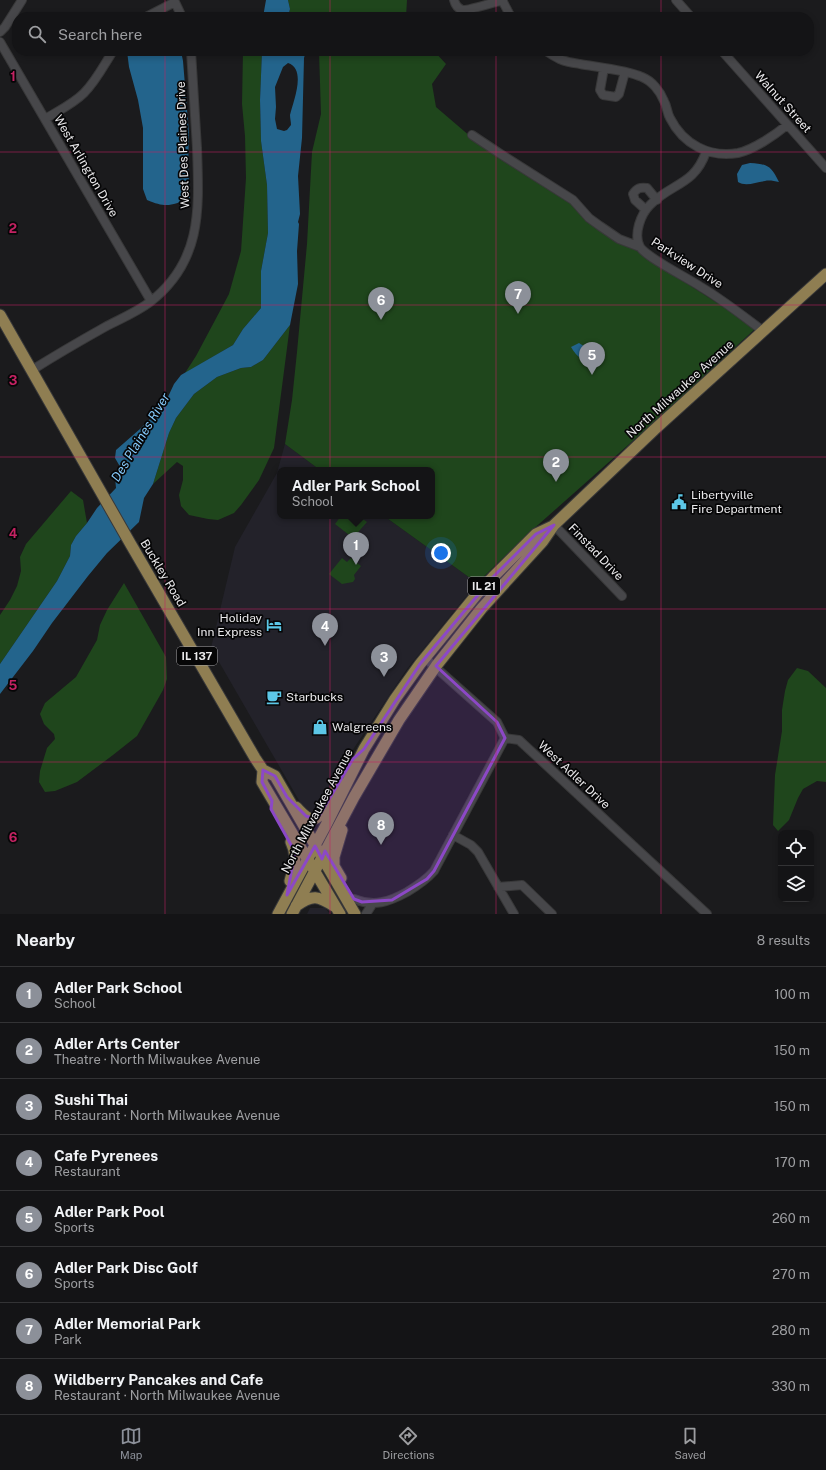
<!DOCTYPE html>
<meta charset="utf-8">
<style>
body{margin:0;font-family:"Public Sans",sans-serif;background:#1d1d1f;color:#f1f3f6}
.controls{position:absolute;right:12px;bottom:12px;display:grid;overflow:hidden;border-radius:8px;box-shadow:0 2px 6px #0003}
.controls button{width:36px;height:36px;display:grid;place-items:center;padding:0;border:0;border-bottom:1px solid #333335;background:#141416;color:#f1f3f6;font:20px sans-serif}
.you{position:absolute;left:441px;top:553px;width:14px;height:14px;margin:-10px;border:3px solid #fff;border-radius:50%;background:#1a73e8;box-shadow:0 0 0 6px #1a73e833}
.badge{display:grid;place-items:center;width:26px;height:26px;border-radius:50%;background:#8c9099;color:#fff;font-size:13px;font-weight:700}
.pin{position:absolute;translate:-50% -33px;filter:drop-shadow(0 1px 2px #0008)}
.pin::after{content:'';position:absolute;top:21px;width:14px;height:12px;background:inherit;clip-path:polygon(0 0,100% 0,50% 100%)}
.popup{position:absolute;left:277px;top:467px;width:158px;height:52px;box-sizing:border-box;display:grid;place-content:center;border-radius:8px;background:#141416;filter:drop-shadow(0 1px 3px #0005);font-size:13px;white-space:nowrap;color:#9d9ea1}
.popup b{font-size:15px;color:#f1f3f6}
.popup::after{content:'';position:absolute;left:50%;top:100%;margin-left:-8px;border:8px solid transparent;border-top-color:#141416}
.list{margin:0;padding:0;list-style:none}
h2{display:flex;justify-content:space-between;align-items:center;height:52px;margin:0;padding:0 16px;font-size:17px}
h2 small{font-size:13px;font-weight:400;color:#9d9ea1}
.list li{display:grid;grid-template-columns:26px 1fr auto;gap:12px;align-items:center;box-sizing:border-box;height:56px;padding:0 16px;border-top:1px solid #333335}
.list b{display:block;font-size:15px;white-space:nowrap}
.list p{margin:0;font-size:13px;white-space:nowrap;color:#9d9ea1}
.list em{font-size:13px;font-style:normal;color:#9d9ea1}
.icon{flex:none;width:22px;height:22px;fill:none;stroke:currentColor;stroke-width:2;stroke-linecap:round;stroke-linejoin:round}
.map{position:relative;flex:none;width:826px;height:914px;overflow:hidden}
.search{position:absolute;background:#141416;box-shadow:0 2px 6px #0003;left:12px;right:12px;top:12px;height:44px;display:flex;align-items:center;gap:10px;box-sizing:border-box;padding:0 14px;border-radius:16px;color:#9d9ea1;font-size:15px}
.sheet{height:500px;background:#141416}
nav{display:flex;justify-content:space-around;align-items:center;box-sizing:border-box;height:56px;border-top:1px solid #333335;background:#141416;font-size:11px;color:#9d9ea1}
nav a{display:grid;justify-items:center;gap:2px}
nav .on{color:#8c9099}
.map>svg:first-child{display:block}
</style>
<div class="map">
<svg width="826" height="914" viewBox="0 0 826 914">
<rect width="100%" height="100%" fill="#1b1b1d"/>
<!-- built -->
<path fill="#23222a" d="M285,444L320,470H280V516H384L477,583L407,669L354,748L321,809L314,813L304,809L211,648L235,547L277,473Z
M310,908H325L330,914H307Z"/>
<!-- green -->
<path fill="#1f461c" d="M288,0H407L406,17H288L290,9Z
M243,51H262L260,100L261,141L267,185L268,233L261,271V308L243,329L233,345L185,373L196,356L229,294L241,251L246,178L245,136L242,104Z
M319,51H434L446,64L432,84L436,107L471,137L571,200L655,263L756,328L644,431L530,532L477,583L384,516H432V470H320L285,444L292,400L297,352L307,244L312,152L321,114Z
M290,325L274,448L259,480L241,505L234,513L218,520L208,519L189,515L181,506L179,495L183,480V466L177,462L153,484L169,433L176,418L194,394L217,377L241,368L251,367L263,360Z
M71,491L83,500L87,523L76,536L71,545L70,556L57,581L0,664V615L10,600L17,586L21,571L20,557L26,544Z
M341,516H359L367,522L353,538L335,524Z
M342,558L347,562L351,558L361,566L354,575L355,579L353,582L342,584L329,574Z
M124,583L166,657L167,679L163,690L137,736L113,755L77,782L55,791L45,792L39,782L40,771L47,748L55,739L54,734L44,724L40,714L45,703L76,677L97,640L100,625L107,610Z
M797,668L808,671L826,688V782L817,781L803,789L798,798L789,820L778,831L773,825L775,775L782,731V710L785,691L788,680Z"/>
<!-- water -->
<path fill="#23648c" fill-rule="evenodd" d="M266,0H288L290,9L288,17H263Z
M127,51H181L183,61L189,134L188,165L190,198C171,206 166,208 147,200L143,189V128L138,100L129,67Z
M262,51H306L304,58L302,138L298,176L300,214L298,222L299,224L297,251L298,284L290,325L263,360L251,367L241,368L217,377L194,394L176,418L169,433L153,484L144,498L139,522L107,553L88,576L52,623L33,651L0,694V664L57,581L70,556L71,545L76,536L87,523L97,508L116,488L115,477L117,471L122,470L115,458L116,450L140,429L155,414L167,399L174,384L181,375L233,345L243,329L261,308V271L268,233L267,185L261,141L260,100ZM288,63C307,69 293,102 290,115C290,118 291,122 291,125L287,130L284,131L277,129L275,119L276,107L275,87L283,67Z
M750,163C768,164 771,166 779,182C774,181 769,180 765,181C756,182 746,187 738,182L737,174L742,165Z
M579,343L596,354V363C585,362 577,358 571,347Z"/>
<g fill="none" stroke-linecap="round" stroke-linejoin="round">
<!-- minor casing -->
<g stroke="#383839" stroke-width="10">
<path id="minor" d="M174,0L182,17
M454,0C455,4 457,8 462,10C468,11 495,2 503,0
M502,0L511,17
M676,0L691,17
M146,17L175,2
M0,32L5,27L22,0
M0,42L151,301
M546,51C551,54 556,58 562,60C567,62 574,63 580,64C597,67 627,70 642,77C652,81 660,91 664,101C667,106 667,113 670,118C683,144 709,158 738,153C753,150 775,135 787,125
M722,51L826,168
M604,68L600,90L603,95L616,97L619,94L625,72
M45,119C58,111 73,104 84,93C96,81 104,65 113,51
M472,135L499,153L573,200L589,218L600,226L619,239L640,247
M706,152C694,186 671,183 650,205C641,214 633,234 640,247C647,258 688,278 701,287C723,300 743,316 763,331
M646,210L635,200L633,194C637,188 640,187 647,188L657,200
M32,370C56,355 80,341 105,327C120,319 137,312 150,302C203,261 199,208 197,148C195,115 193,83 191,51
M554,525L622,596
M425,658L497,722L505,738L519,740L707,914
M453,835L471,845L478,852L514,914
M498,887L522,885L552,914
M354,899C374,907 389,902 407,892C417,886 426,880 434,871L505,738
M366,914L373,903"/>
</g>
<!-- major casing -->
<g stroke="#383839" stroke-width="13">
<path id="major" d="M0,315L130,543L255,758L263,770L275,776L355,914
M263,770L262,782L340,914
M296,807C301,812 307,820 314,819C323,817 335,791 339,783
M341,878L334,866V857L342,830
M290,881C294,866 298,856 291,842
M296,906C313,894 318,896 334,906
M278,914L326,825L364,749L395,699L420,664L477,594L493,577L536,534L553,526
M292,914L354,797L399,720L436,666L482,608L543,541L554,525L654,430L826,274"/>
</g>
<!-- minor -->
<use href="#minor" stroke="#47474a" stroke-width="8"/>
<!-- major -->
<use href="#major" stroke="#8f7e52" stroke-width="11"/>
</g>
<!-- marked area -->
<path fill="#8c48c6" fill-opacity="0.2" stroke="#8c48c6" stroke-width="3" stroke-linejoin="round" d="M554,525L436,666L497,722L505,738L434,871L427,879L392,900L362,902L354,899L325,851L322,859L315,846L287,895L295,852L271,809L272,801L262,782L263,770L275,776L287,797L306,816L315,819L319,816L353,759L364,749L420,664L493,577L536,534Z"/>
<!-- grid -->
<path fill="none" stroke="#c42262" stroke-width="1" stroke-opacity="0.55" d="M165,0V17M330,0V17M496,0V17M661,0V17M165,51V914M330,51V914M496,51V914M661,51V914M0,152H826M0,305H826M0,457H826M0,609H826M0,762H826"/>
<!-- icons -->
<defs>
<g id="civic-bare" transform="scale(1.2)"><path d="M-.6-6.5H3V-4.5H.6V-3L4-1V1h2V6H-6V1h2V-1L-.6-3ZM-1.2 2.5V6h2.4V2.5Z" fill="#5cc7e7" stroke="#060607" stroke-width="2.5" paint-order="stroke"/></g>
<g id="hotel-bare" transform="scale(1.2)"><path d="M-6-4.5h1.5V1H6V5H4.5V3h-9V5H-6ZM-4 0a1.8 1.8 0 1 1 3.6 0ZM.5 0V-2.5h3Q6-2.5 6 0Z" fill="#5cc7e7" stroke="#060607" stroke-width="2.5" paint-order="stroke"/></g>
<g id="cafe-bare" transform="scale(1.2)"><path d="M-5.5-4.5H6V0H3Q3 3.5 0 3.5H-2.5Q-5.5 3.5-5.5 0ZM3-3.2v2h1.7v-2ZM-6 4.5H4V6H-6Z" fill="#5cc7e7" stroke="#060607" stroke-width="2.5" paint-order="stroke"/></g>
<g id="shop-bare" transform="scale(1.2)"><path d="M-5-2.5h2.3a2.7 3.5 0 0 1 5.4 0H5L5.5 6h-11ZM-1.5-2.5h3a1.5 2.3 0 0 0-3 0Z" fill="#5cc7e7" stroke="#060607" stroke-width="2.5" paint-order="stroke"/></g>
</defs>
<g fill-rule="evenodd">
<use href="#civic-bare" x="679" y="502"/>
<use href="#hotel-bare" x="274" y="625"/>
<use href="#cafe-bare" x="274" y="697"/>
<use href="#shop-bare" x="320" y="727"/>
</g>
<g text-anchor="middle" stroke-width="3.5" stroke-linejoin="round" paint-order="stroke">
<!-- shield labels -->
<g fill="#060607" stroke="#a6a5a7" stroke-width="1">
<rect x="468" y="577" width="32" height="18" rx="3"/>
<rect x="177" y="647" width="40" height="18" rx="3"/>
</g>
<g font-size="11" font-weight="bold" fill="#eae9eb">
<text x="484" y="590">IL 21</text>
<text x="197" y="660">IL 137</text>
</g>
<!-- street labels -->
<g font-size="12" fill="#eae9eb" stroke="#060607">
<text transform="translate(783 102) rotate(48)" y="4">Walnut Street</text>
<text transform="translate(183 145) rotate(-92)" y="4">West Des Plaines Drive</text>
<text transform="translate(86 166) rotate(60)" y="4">West Arlington Drive</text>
<text transform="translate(687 263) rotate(33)" y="4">Parkview Drive</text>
<text transform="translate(680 389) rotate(-42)" y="4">North Milwaukee Avenue</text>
<text transform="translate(596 552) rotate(46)" y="4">Finstad Drive</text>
<text transform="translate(163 573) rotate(59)" y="4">Buckley Road</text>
<text transform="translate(574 775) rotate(43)" y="4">West Adler Drive</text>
<text transform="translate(317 811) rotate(-62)" y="4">North Milwaukee Avenue</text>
</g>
<!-- poi labels -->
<g font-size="12" fill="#eae9eb" stroke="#060607" text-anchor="start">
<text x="691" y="499">Libertyville<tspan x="691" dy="14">Fire Department</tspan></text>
<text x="262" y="622" text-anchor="end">Holiday<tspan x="262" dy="14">Inn Express</tspan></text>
<text x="286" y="701">Starbucks</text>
<text x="332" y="731">Walgreens</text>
</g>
<!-- water labels -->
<g font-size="13" font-style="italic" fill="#85c9fa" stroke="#060607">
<text transform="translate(140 437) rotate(-59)" y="5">Des Plaines River</text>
</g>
</g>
<g font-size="13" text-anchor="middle" font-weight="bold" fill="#c42262" stroke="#060607" stroke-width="3.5" stroke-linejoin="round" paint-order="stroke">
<text x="13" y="81">1</text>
<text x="13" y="233">2</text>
<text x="13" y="385">3</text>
<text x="13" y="538">4</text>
<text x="13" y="690">5</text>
<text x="13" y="842">6</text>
</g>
</svg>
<div class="controls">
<button><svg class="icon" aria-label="locate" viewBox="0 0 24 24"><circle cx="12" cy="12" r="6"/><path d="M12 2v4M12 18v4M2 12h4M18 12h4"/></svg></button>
<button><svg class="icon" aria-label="layers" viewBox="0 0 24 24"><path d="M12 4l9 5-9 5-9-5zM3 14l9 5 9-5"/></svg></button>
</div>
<div class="you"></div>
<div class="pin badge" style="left:356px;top:565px">1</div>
<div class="popup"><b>Adler Park School</b>School</div>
<div class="pin badge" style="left:556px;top:482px">2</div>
<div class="pin badge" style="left:384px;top:677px">3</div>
<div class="pin badge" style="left:325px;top:646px">4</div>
<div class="pin badge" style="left:592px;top:375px">5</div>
<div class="pin badge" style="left:381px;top:320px">6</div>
<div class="pin badge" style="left:518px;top:314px">7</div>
<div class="pin badge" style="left:381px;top:845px">8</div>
<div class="search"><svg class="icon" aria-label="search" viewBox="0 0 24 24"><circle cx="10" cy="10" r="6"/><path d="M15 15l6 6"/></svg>Search here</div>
</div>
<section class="sheet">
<h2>Nearby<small>8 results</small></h2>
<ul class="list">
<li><span class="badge">1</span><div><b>Adler Park School</b><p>School</p></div><em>100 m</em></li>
<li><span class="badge">2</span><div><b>Adler Arts Center</b><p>Theatre · North Milwaukee Avenue</p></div><em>150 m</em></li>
<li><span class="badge">3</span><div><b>Sushi Thai</b><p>Restaurant · North Milwaukee Avenue</p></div><em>150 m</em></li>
<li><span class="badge">4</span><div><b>Cafe Pyrenees</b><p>Restaurant</p></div><em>170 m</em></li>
<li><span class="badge">5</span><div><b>Adler Park Pool</b><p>Sports</p></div><em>260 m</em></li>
<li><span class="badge">6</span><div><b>Adler Park Disc Golf</b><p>Sports</p></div><em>270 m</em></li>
<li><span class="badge">7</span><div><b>Adler Memorial Park</b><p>Park</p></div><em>280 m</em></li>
<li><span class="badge">8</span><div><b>Wildberry Pancakes and Cafe</b><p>Restaurant · North Milwaukee Avenue</p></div><em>330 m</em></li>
</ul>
</section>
<nav>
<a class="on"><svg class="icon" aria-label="map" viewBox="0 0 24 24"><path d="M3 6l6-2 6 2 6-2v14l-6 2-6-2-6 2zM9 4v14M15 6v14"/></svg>Map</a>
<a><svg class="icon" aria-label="directions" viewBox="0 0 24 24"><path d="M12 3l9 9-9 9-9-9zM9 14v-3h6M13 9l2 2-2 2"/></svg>Directions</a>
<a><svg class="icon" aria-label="saved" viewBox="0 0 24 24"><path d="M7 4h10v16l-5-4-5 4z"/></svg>Saved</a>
</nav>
